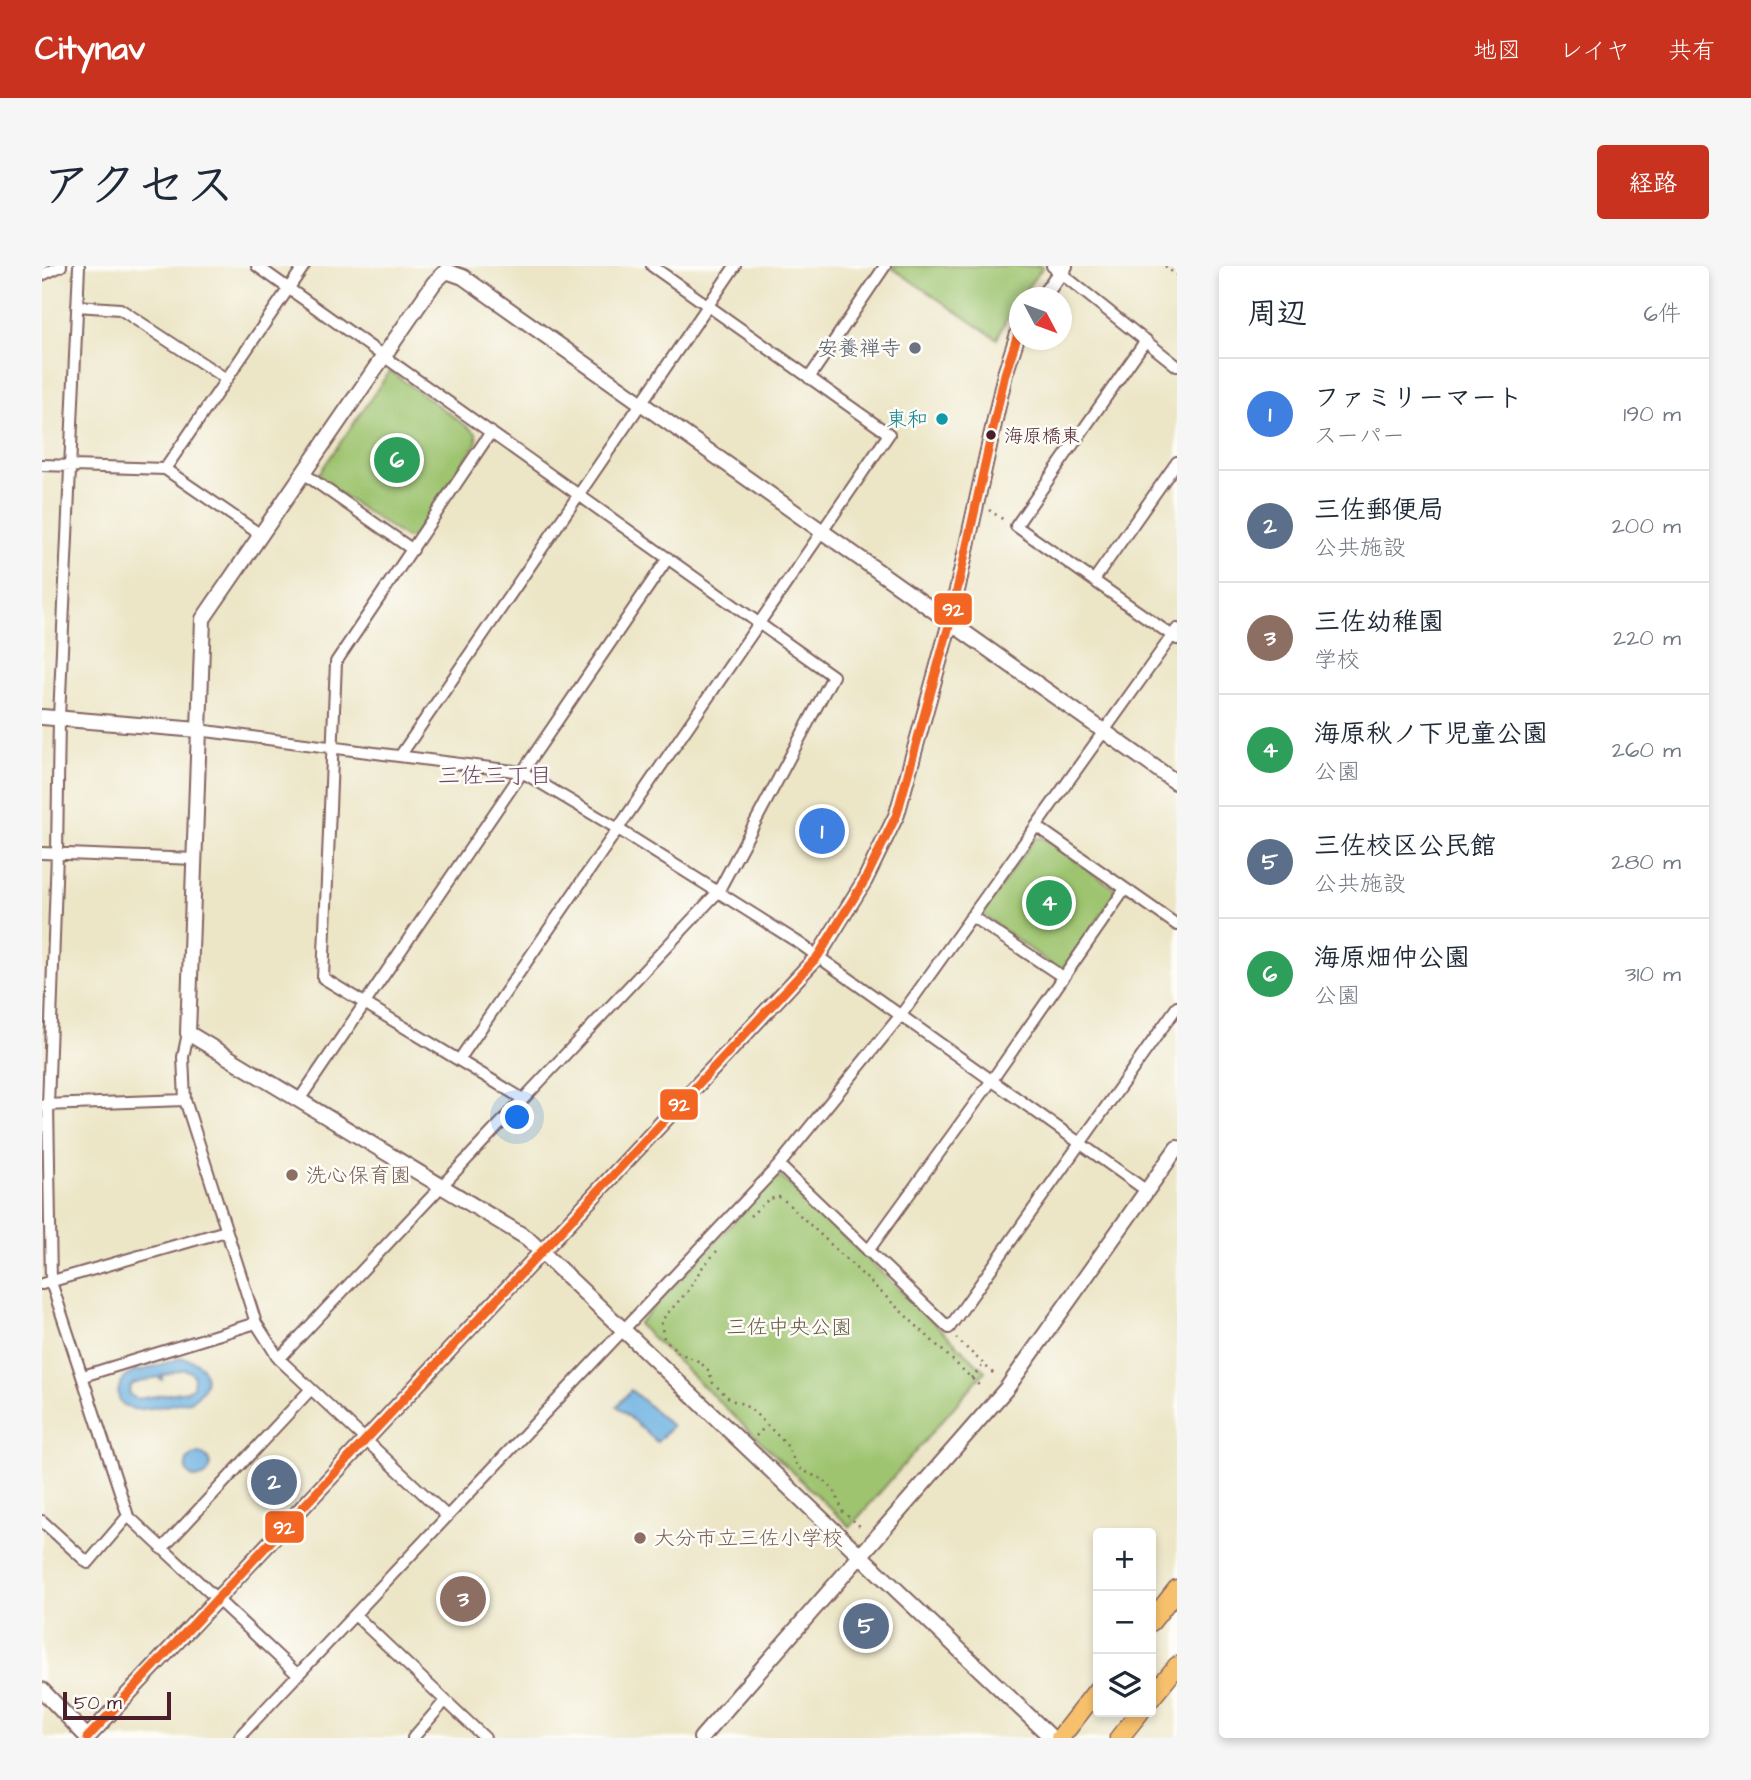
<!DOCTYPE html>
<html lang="ja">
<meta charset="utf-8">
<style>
body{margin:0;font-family:"Architects Daughter","Klee One",sans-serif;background:#f6f6f7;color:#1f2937}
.controls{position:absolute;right:21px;bottom:21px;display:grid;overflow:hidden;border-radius:7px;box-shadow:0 4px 10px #0003}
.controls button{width:63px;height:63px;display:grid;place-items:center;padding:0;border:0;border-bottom:2px solid #e0e1e3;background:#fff;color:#1f2937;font:35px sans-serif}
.compass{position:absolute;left:967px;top:21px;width:63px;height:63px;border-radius:50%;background:#fff;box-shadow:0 4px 10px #0003;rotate:131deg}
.scale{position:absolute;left:21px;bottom:18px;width:108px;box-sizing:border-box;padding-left:7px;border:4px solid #4a1f2b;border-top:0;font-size:19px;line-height:24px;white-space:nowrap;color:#4a1f2b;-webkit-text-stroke:5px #fdfcf7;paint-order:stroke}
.you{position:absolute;left:476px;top:852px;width:24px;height:24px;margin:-18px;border:5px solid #fff;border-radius:50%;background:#1a73e8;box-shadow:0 0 0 10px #1a73e833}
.badge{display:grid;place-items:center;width:46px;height:46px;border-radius:50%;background:#c8321e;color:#fff;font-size:23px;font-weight:700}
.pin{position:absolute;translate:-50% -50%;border:4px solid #fff;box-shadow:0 2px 7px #0006}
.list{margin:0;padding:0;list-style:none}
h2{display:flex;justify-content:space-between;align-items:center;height:91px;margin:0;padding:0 28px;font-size:30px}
h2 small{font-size:23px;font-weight:400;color:#747a83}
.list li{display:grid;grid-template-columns:46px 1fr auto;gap:21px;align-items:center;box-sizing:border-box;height:112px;padding:0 28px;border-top:2px solid #e0e1e3}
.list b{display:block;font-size:26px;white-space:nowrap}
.list p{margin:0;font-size:23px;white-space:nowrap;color:#747a83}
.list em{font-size:23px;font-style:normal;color:#747a83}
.icon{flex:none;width:38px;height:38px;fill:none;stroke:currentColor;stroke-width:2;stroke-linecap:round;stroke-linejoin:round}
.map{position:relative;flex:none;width:1135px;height:1472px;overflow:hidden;border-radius:7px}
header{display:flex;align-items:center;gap:42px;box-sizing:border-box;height:98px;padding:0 35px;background:#c8321e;color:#fff}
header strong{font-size:33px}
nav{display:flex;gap:38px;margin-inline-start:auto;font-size:24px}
.intro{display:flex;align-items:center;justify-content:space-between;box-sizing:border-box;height:168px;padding:0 42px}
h1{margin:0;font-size:49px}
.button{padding:18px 32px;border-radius:7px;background:#c8321e;color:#fff;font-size:24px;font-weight:700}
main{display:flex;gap:42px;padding:0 42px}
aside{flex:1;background:#fff;border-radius:7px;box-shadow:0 4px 10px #0003}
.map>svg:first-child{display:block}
</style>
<header>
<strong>Citynav</strong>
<nav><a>地図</a><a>レイヤ</a><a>共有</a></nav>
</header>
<div class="intro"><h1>アクセス</h1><a class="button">経路</a></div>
<main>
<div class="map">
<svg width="1135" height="1472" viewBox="0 0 1135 1472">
<rect width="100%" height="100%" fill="#fdfcf7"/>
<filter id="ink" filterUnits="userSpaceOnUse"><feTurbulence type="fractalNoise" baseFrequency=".0143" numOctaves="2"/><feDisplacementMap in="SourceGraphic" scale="14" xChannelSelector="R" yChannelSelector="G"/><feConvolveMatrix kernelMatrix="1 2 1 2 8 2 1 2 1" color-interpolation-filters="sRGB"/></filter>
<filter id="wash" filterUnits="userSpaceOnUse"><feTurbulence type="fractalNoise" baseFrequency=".00686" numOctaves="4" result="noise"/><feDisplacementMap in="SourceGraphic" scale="28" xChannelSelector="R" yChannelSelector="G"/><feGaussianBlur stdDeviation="1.57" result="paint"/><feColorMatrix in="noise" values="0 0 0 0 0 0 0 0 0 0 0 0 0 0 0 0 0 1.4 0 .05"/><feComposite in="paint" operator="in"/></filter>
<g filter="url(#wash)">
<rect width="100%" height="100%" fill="#ece5c6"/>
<!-- green -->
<path fill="#9ec46f" stroke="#74724d" stroke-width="2" d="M851,0H999L1001,1C983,24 966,46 955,73L850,2Z
M348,105L434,167L435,176L370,272H364L274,212Z
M993,572H1001L1072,622L1073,629L1022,702H1014L944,651L942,645Z
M734,911L740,912L943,1105L808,1261L596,1058Z"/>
<!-- water -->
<path fill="#6bb0e1" stroke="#5a6886" stroke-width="2" fill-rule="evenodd" d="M139,1092C168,1094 172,1122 148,1135C134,1137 104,1145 91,1143C70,1140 73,1113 91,1107L93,1102L95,1101V1106ZM142,1103L149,1106L152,1111L151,1121L145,1125L95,1133L87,1128L88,1121L91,1118L115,1111L120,1114L121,1111L119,1110Z
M589,1124L630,1160L615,1176L575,1140Z
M144 1200a12 12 0 1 1 24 0a12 12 0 1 1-24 0Z"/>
</g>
<g filter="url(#ink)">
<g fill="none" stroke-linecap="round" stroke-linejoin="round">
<!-- minor casing -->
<g stroke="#836461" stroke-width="14">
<path id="minor" d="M37,0L17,452L15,587L6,839L9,1016L86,1250
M215,0L791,410L676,626L237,1093
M1010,0L1135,100
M0,9L19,0
M35,40L78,43L184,113
M1104,74L974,260L1135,373
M767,112L843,0
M449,166L294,396L281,712L481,833
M0,199L123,203L219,269
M123,203L262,0
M261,207L371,284
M1052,314L1135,196
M156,464L480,506L576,563L757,677L1105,925
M358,490L693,0
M994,560L1135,659
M0,587L153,593
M929,650L1021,711
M146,767L141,791L143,834L214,1057L237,1093L405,1250
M417,794L847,168L610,0
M257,834L626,292
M2,839L143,834
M737,899L907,1062L1135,741
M826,985L950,814L1083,623
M0,1018L184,965
M41,1110L214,1057
M0,1255L46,1297L86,1250L256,1409
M120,1283L269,1123
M313,1349L443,1472
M200,1472L198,1470L737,899L859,749L1135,363
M371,1472L403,1435"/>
</g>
<!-- tertiary casing -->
<g stroke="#836461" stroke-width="18">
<path id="tertiary" d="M1000,32L1023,0
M0,451L156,464
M0,1424L46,1472
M45,1472L776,690L823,614L855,548L908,356L963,108L978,62
M659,1472L965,1122L1135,882
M1010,1472L485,972L146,767L161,353L392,17L404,5L421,11L1135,517"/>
</g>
<!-- primary casing -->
<g stroke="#836461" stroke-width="21">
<path id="primary" d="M1109,1356L1135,1323
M1109,1432L1135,1400
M1018,1472L1056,1423
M1077,1472L1098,1446"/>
</g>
<!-- path -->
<path stroke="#836461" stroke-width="2.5" stroke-dasharray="2 5" stroke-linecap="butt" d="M1123,0L1135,10
M947,244L962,254
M708,950L727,933L737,931L743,935L940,1122
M675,985L659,1003L646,1025L623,1050L619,1058L622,1072L637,1087L656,1095L662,1100L667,1105L671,1117L689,1134L698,1137L709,1143L744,1178L755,1200L762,1205L783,1215L793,1226L801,1246L819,1261
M914,1072L952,1108
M929,1112L941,1099
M714,1170L724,1160"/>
<!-- minor -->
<use href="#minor" stroke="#fff" stroke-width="10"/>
<!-- tertiary -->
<use href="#tertiary" stroke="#fff" stroke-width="14"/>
<!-- primary -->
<use href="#primary" stroke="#f7c06c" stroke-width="18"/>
<!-- bus-1 casing -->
<g stroke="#fdfcf7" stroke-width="14">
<path id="bus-1" d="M45,1472L776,690L823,614L855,548L908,356L963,108L978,62"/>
</g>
<!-- bus-1 -->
<use href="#bus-1" stroke="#f26522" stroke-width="9"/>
</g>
</g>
<!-- markers -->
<circle fill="#6b7280" stroke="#fdfcf7" stroke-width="2.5" cx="873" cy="82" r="7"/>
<circle fill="#0f9aa8" stroke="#fdfcf7" stroke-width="2.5" cx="900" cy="153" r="7"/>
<circle fill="#4a1f2b" stroke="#fdfcf7" stroke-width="2.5" cx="949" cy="169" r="6"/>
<g fill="#8d6e63" stroke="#fdfcf7" stroke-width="2.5">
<circle cx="250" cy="909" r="7"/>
<circle cx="598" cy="1272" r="7"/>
</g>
<g text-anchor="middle" stroke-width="5" stroke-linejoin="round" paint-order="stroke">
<!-- bus labels -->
<g font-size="19" fill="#4a1f2b" stroke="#fdfcf7" text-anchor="start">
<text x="962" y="176">海原橋東</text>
</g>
<!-- worship labels -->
<g font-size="21" fill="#5b616d" stroke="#fdfcf7" text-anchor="end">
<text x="859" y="89">安養禅寺</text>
</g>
<!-- culture labels -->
<g font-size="21" fill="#0d838f" stroke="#fdfcf7" text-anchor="end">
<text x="886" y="160">東和</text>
</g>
<!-- education labels -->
<g font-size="21" fill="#785e54" stroke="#fdfcf7" text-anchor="start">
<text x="264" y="916">洗心保育園</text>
<text x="612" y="1279">大分市立三佐小学校</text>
</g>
<!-- park labels -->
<g font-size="21" fill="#675943" stroke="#fdfcf7">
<text x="747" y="1068">三佐中央公園</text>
</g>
<!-- neighbourhood labels -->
<g font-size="23" fill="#6f496a" stroke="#fdfcf7">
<text x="453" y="517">三佐三丁目</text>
</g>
</g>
<g stroke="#fdfcf7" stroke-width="2.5">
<rect x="891" y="326" width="40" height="34" rx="7" fill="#f26522"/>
<rect x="617" y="822" width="40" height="33" rx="7" fill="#f26522"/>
<rect x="222" y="1244" width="41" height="34" rx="7" fill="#f26522"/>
</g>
<g font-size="19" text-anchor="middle" font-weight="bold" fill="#fff">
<text x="911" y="350">92</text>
<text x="637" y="845">92</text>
<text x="242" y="1268">92</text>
</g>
</svg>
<div class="controls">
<button>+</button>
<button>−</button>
<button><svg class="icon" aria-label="layers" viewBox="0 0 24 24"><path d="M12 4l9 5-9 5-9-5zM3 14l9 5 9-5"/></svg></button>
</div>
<svg class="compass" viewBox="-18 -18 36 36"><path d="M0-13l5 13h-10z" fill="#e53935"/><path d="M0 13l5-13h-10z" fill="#747a83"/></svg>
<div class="scale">50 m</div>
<div class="you"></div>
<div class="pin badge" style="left:780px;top:565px;background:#3f7fe0">1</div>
<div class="pin badge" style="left:232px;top:1216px;background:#5c6f8a">2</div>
<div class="pin badge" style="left:421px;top:1333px;background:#8d6e63">3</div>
<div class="pin badge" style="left:1007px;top:637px;background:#2e9e5b">4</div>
<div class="pin badge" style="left:824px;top:1360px;background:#5c6f8a">5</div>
<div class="pin badge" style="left:355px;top:194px;background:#2e9e5b">6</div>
</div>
<aside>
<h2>周辺<small>6件</small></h2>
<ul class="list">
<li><span class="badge" style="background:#3f7fe0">1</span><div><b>ファミリーマート</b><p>スーパー</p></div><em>190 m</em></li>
<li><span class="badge" style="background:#5c6f8a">2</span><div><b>三佐郵便局</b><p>公共施設</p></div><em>200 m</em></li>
<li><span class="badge" style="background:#8d6e63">3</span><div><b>三佐幼稚園</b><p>学校</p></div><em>220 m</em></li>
<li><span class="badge" style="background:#2e9e5b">4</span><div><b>海原秋ノ下児童公園</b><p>公園</p></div><em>260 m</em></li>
<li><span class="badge" style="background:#5c6f8a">5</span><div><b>三佐校区公民館</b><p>公共施設</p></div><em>280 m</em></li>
<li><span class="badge" style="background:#2e9e5b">6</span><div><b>海原畑仲公園</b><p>公園</p></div><em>310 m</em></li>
</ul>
</aside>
</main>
